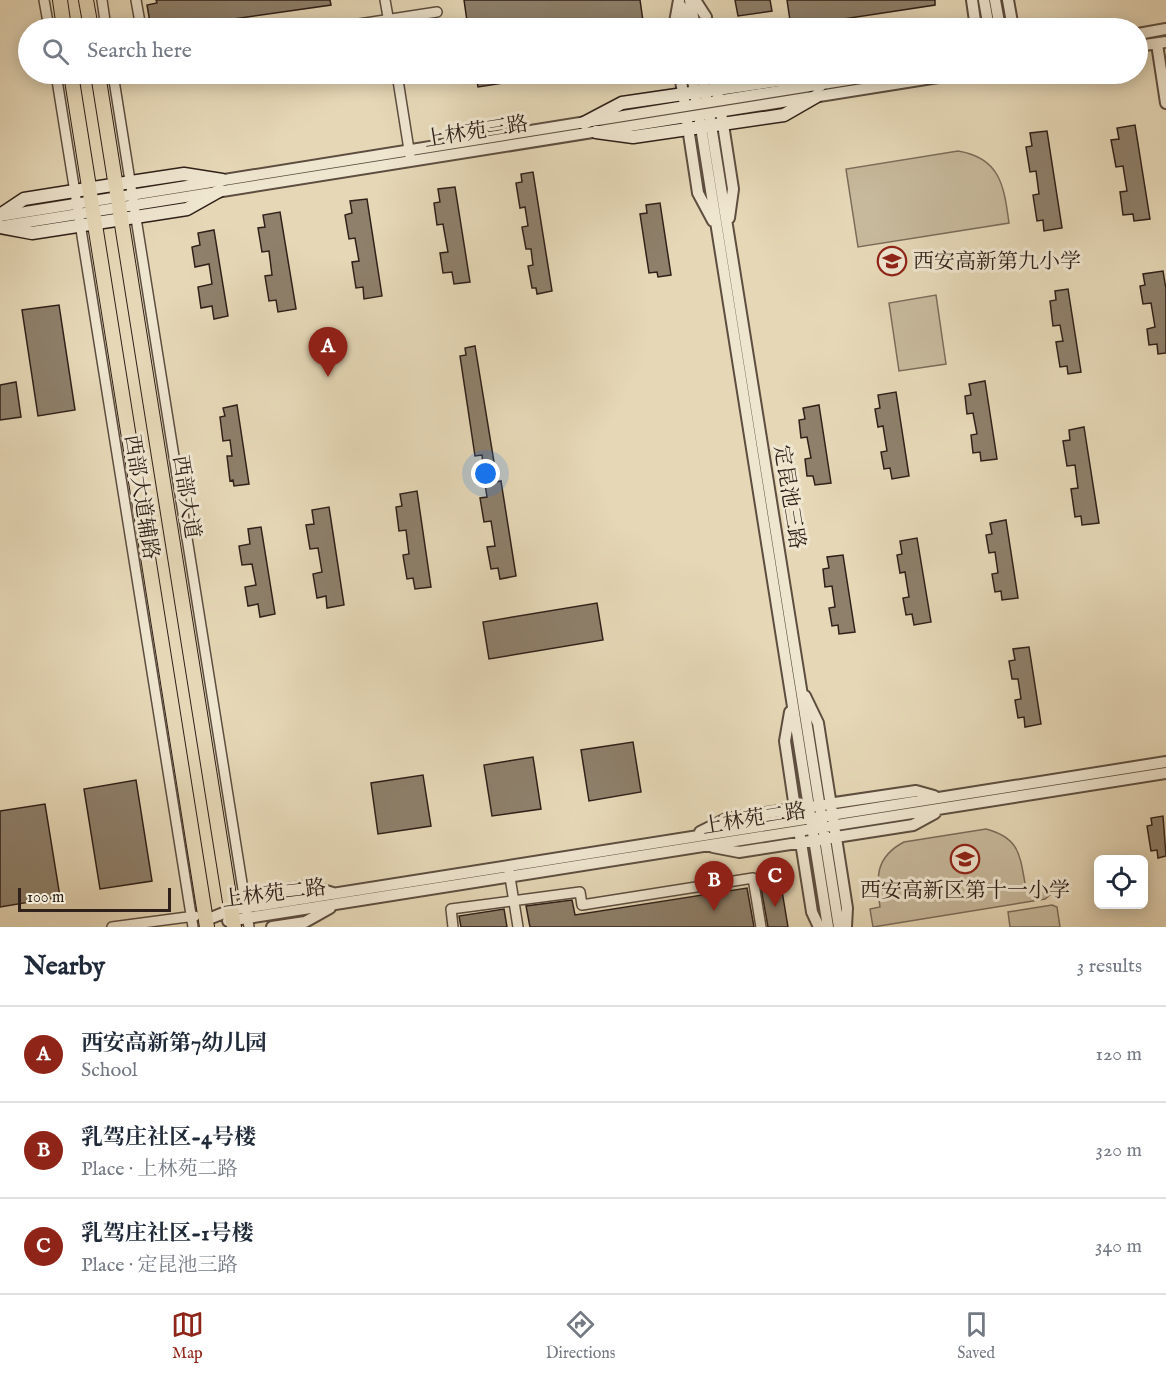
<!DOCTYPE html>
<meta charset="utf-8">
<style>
body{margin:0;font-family:"IM FELL English","Noto Serif SC",serif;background:#f6f6f7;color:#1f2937}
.controls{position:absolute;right:18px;bottom:18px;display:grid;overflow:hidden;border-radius:9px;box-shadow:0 3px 15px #0003}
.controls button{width:54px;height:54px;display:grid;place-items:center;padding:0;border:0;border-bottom:2px solid #e0e1e3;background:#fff;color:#1f2937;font:30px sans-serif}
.scale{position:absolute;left:18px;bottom:15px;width:153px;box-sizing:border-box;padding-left:6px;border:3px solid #2f2019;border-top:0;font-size:16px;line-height:21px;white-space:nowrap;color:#2f2019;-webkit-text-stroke:4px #efe6d0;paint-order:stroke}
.you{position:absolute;left:486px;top:474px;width:21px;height:21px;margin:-15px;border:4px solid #fff;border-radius:50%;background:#1a73e8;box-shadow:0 0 0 9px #1a73e833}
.badge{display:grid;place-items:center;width:39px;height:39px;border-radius:50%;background:#8f2418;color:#fff;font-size:20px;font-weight:700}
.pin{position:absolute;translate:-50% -50px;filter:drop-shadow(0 2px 3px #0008)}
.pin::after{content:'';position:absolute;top:32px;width:21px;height:18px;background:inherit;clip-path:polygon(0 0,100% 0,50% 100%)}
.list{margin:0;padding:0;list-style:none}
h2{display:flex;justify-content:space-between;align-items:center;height:78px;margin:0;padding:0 24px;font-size:26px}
h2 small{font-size:20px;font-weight:400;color:#747a83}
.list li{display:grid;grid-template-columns:39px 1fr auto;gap:18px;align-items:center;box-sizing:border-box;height:96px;padding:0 24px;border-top:2px solid #e0e1e3}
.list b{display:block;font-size:22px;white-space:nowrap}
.list p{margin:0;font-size:20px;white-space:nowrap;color:#747a83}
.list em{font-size:20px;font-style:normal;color:#747a83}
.icon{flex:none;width:33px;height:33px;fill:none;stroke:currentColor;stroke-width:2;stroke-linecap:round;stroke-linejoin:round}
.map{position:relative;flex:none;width:1166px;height:927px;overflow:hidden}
.search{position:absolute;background:#fff;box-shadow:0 3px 15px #0003;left:18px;right:18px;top:18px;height:66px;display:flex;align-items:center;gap:15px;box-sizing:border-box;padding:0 21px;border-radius:33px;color:#747a83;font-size:22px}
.sheet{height:366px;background:#fff}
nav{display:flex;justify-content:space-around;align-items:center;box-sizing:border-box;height:84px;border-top:2px solid #e0e1e3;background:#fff;font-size:16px;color:#747a83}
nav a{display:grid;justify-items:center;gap:3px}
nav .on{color:#8f2418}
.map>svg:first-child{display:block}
</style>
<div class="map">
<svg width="1166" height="927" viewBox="0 0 1166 927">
<rect width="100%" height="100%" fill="#e6d8b7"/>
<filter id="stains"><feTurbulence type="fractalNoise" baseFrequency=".00333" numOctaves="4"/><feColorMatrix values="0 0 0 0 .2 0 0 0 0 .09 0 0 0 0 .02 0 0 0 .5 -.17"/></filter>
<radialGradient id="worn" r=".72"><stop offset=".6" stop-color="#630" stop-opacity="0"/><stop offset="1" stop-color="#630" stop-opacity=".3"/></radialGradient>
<!-- green -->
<path fill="#c7b99c" stroke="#7b6c5a" stroke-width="1.5" d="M958,151C1001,158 1004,187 1009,223L858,247L846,169Z
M936,295L946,364L899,371L889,303Z
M986,829C1021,838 1020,857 1026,889L1054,885L1051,894L1045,899L873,927L870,909L880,907C876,878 875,857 904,842Z
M1052,905L1057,907L1060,927H1010L1008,912Z"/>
<!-- building -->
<path fill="#8e806b" stroke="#2f2019" stroke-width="1.5" d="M156,0H330L331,5L213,22L214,28H151L147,5L157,3Z
M464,0H640L644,28H468Z
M735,0H770L772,11L738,16Z
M787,0H935V5L791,27Z
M476,74H535L536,78L478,87Z
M1135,125L1150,219L1134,221L1133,214L1123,215L1120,192L1127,191L1123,166L1116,167L1111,140L1119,139L1117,128Z
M1047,131L1062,228L1044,231L1043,220L1037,221L1033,195L1039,194L1036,171L1030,172L1026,147L1032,146L1030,133Z
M533,172L552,291L537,294L536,288H532L528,266L533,265L531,249H526L522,227L528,226L525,207L520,208L516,183L522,182L521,174Z
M455,187L470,282L454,284L452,272L443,273L440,253L448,252L443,224L437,225L434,203L440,202L438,189Z
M367,199L382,296L364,299L363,287L356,288L352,262L359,261L355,238L349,239L345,215L352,213L350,201Z
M660,203L671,275L658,277L657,272L649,273L640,214L647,213L646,205Z
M280,212L296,309L278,312L276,300L269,301L265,276L272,275L269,251L262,252L258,228L265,227L263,215Z
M214,230L228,316L214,319L212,306L201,308L198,287L212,284L209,264L195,267L192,247L200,245L198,233Z
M1163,271L1166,289V353L1158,354L1157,344L1149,345L1147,329L1155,327L1151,303L1143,304L1140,286L1145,285L1143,274Z
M1068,289L1081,372L1068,374L1067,366L1060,367L1056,342L1063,341L1060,325L1053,326L1050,301L1056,300L1055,291Z
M59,305L75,410L38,416L22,310Z
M475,346L494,462L483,464L482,455L475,456L460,356L466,355L465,348Z
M985,381L997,459L981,461L980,452L973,453L971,435L977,434L973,413L967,414L965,396L971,395L969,384Z
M16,382L21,417L0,420V385Z
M896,392L909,476L892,479L890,468L884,469L881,452L887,451L883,426L878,427L875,409L880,408L878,395Z
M237,405L249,484L234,486L233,480L230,481L227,456H232L230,440L223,441L220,417L225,416L223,408Z
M819,405L831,483L815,485L813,476H807L805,459L811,458L807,437L801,438L799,420L805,419L803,408Z
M1084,427L1099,523L1082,525L1081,516L1075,517L1071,489L1078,488L1075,465L1067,466L1063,441L1070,440L1069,430Z
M501,481L516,576L500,579L498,568L491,569L487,547L495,546L491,521L484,522L480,498L487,497L485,484Z
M417,491L431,587L415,589L413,578L407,579L403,555L409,554L406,530L399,531L396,507L402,506L400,494Z
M329,507L344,605L327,608L326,596L317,598L313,574L322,572L318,548L310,549L306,525L314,524L312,510Z
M1006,520L1018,598L1002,600L1001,591L995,592L992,574L998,573L995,552L989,553L986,535L992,534L990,523Z
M261,527L275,614L260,617L258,604L248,606L245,587L256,585L252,564L242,565L239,546L250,544L248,529Z
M917,538L931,622L914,625L912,614L906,615L903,598L909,597L905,572L900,573L897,555L902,554L900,541Z
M843,555L855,632L839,634L838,625L832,626L829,608L835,607L832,586L825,587L823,569L829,568L827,557Z
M597,603L603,640L489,659L483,622Z
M1029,647L1041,724L1025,727L1024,717L1018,718L1015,700L1021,699L1018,679H1012L1009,661L1015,660L1013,649Z
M633,742L641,792L589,801L581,750Z
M533,757L541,809L492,816L484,765Z
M423,775L431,826L378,834L371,783Z
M136,780L152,881L100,889L84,789Z
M45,804L60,897L0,907V811Z
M1163,816L1166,856L1158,858L1157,850L1151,851L1147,826L1152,825L1151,818Z
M781,885L788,927H768L761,888Z
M747,888L754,927H530L526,906L572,900L575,915Z
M504,909L507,927H461L459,916Z"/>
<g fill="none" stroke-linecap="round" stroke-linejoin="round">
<!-- minor casing -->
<g stroke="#5d4e40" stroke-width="12">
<path id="minor" d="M44,0L49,28
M102,0L106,28
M136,0L141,28
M385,0L390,28
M333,28L437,12
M56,74L193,927
M113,74L249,927
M397,74L410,156
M509,871L518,927
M112,927L195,916
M453,927L451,909L580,892L582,905L753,878L761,927"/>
</g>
<!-- tertiary casing -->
<g stroke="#5d4e40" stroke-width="14">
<path id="tertiary" d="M690,0L695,28
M695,0L706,17L707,28
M972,0L976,28
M984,0L989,28
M995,0L1000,28
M1008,0L1013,28
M681,6L685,28
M674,28L679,0
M1138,34L1166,29
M1157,44L1166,103
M1138,46L1166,42
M680,74L684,100
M692,74L696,100
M702,74L706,97
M715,74L718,97
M722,118L733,189L729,218
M710,119L839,927
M687,121L698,193L713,221
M700,121L828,927
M0,216L885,74
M3,226L957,74
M805,696L818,723L847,908L846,927
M790,712L785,741L796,815
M700,832L726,819L916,791L934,796
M800,836L812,912L819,927
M713,847L739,852L836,837L913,825L935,813
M244,895L309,886L333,893
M206,920L231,910L1166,762
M228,921L1166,773
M272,927L305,922L330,908"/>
</g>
<!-- secondary casing -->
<g stroke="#2f2019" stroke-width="15">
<path id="secondary" d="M584,123L622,103L779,80L820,85
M596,132L633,137L784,115L817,96
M0,215L24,199L131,182L184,174L222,180
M0,227L32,233L187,209L219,191"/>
</g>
<!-- primary casing -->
<g stroke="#2f2019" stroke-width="16">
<path id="primary" d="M60,0L64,28
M86,0L91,28
M71,74L207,927
M98,74L234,927"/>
</g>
<!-- minor -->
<use href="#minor" stroke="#efe6d0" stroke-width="9"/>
<!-- tertiary -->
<use href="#tertiary" stroke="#efe6d0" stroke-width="10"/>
<!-- secondary -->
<use href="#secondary" stroke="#efe6d0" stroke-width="12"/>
<!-- primary -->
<use href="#primary" stroke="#e6d8b7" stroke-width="14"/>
</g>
<!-- icons -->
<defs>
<g id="school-ring" transform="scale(1.5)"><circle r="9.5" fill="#efe6d0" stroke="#8f2418" stroke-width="1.5"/><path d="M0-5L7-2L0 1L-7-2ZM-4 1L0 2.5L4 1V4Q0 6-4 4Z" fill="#8f2418"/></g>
</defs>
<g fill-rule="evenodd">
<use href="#school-ring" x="892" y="261"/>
<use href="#school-ring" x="965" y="859"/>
</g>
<g text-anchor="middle" stroke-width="6" stroke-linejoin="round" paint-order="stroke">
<!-- street labels -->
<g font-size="21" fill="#2f2019" stroke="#efe6d0">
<text transform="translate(476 131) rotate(-9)" y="7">上林苑三路</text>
<text transform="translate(142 497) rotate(81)" y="7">西部大道辅路</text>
<text transform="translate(187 497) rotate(81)" y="7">西部大道</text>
<text transform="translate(790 497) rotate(81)" y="7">定昆池三路</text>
<text transform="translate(754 818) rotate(-9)" y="7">上林苑二路</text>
<text transform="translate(274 893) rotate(-7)" y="7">上林苑二路</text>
</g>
<!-- poi labels -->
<g font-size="21" fill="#2f2019" stroke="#efe6d0" text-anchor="start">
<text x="913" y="268">西安高新第九小学</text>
<text x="965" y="897" text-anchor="middle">西安高新区第十一小学</text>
</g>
</g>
<rect width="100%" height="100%" filter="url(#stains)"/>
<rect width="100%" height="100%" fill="url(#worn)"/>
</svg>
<div class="controls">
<button><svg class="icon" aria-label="locate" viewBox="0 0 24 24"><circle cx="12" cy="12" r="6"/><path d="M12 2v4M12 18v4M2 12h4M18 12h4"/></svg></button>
</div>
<div class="scale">100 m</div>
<div class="you"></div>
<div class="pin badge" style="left:328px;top:377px">A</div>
<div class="pin badge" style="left:714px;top:911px">B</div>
<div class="pin badge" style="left:775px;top:907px">C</div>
<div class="search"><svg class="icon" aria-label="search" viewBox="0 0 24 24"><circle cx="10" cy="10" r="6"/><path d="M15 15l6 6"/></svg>Search here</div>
</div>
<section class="sheet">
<h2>Nearby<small>3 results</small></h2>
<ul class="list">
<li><span class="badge">A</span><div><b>西安高新第7幼儿园</b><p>School</p></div><em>120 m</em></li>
<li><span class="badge">B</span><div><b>乳驾庄社区-4号楼</b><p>Place · 上林苑二路</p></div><em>320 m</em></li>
<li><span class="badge">C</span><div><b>乳驾庄社区-1号楼</b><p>Place · 定昆池三路</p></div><em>340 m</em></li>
</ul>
</section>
<nav>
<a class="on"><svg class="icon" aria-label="map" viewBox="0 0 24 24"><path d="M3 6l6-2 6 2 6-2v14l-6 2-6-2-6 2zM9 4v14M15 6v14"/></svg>Map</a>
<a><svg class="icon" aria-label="directions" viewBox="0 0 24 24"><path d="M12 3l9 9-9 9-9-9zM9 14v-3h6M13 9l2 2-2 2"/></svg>Directions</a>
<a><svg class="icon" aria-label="saved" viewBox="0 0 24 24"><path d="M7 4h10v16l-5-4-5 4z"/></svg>Saved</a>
</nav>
